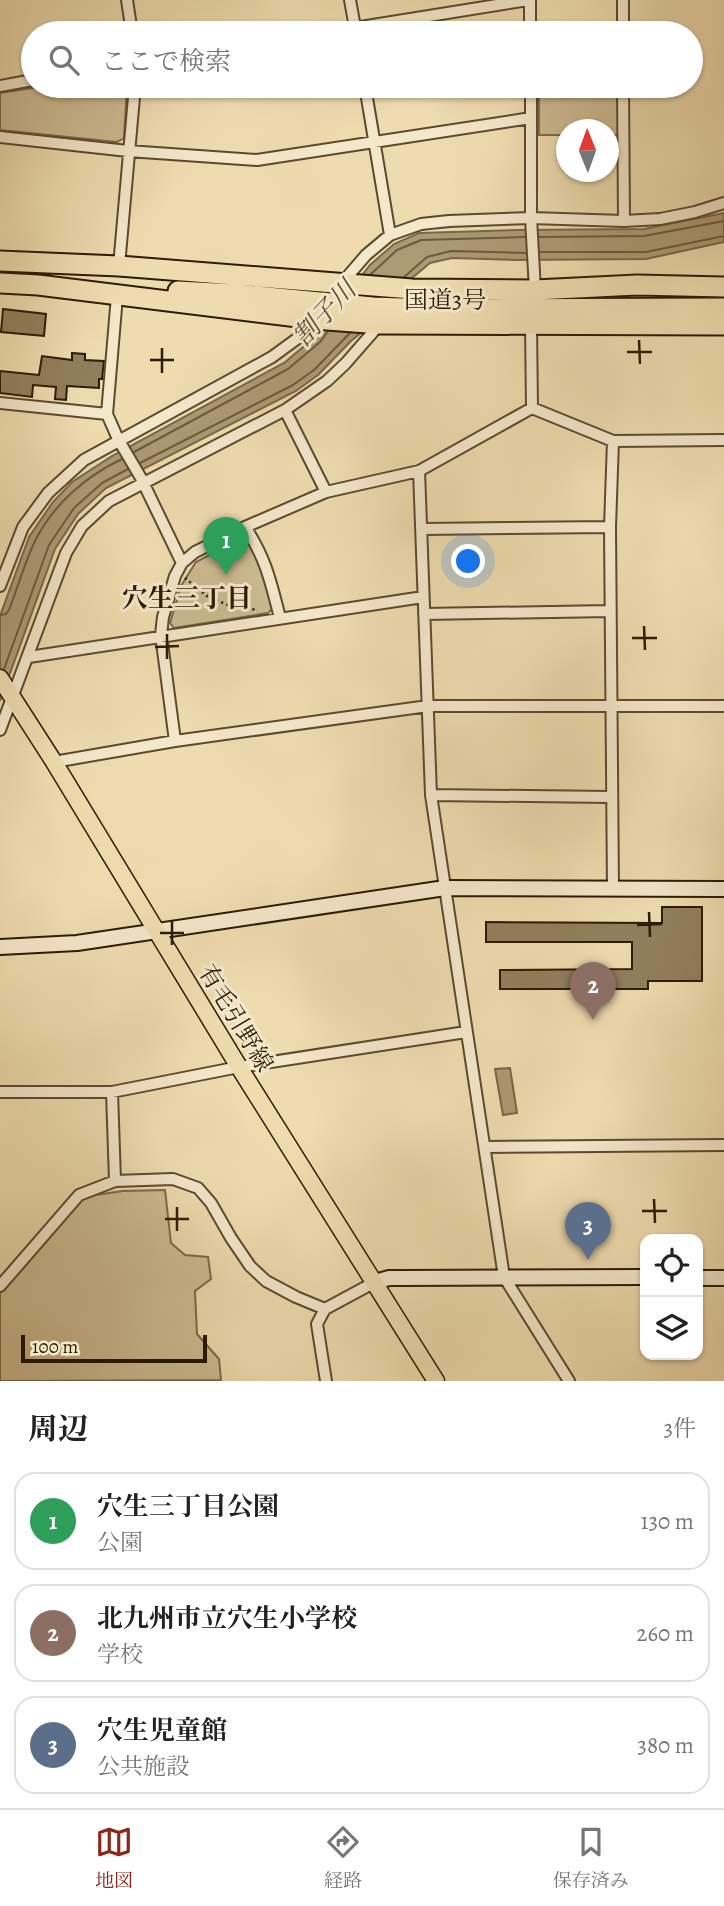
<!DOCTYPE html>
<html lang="ja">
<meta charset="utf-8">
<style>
body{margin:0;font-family:Alegreya,"Noto Serif JP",serif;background:#f2f2f2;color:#222}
.controls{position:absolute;right:21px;bottom:21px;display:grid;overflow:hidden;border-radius:14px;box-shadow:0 2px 5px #0004}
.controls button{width:63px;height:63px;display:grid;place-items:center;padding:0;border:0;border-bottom:2px solid #e0e0e0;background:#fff;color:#222;font:35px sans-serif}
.compass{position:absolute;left:556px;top:119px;width:63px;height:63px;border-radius:50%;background:#fff;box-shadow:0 2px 5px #0004;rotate:359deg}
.scale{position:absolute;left:21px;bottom:18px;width:186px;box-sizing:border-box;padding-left:7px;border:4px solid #2c1a03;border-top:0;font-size:19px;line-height:24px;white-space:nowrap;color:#2c1a03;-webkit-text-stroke:5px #f4e8cb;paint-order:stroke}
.you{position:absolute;left:469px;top:562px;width:24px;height:24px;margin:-18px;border:5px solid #fff;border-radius:50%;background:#1a73e8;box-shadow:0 0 0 10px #1a73e833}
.badge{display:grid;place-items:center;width:46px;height:46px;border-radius:50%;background:#8f2418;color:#fff;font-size:23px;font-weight:700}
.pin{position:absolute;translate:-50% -58px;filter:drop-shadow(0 2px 4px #0008)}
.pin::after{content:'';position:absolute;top:37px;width:24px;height:21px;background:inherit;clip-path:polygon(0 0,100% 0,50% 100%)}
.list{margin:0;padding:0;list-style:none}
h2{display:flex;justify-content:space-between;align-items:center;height:91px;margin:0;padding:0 28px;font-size:30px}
h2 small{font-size:23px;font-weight:400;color:#767676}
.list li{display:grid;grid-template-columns:46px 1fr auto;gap:21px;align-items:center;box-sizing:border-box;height:98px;margin:0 14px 14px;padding:0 14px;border:2px solid #e0e0e0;border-radius:21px}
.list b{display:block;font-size:26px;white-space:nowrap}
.list p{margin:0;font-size:23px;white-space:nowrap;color:#767676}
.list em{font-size:23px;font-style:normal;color:#767676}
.icon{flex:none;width:38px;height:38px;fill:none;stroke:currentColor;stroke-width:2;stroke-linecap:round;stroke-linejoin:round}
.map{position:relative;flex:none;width:724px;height:1381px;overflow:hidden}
.search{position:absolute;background:#fff;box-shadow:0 2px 5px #0004;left:21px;right:21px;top:21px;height:77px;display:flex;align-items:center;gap:18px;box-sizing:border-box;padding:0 24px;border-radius:38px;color:#767676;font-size:26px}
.sheet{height:427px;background:#fff}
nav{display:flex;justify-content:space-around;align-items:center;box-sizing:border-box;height:98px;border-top:2px solid #e0e0e0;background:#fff;font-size:19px;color:#767676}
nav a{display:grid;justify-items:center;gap:4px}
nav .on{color:#8f2418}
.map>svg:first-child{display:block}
</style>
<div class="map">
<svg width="724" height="1381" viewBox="0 0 724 1381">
<rect width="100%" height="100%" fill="#eedcaf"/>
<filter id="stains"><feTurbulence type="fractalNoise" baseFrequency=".00286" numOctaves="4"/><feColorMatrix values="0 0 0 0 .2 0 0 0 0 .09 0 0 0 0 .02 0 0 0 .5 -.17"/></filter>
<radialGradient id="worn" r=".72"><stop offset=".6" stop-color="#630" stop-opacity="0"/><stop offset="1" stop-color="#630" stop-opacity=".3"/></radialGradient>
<!-- green -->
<path fill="#cdbb92" stroke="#7c6a4a" stroke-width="2" d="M46,86H127L124,138L117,142L0,130V93Z
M539,86H618L619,135H609L608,130H566V135H539Z
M240,539C261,546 268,589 273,608L268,613L174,628L170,623L181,586L196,562Z
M165,1190L171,1243L185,1255L208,1257L211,1279L195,1291L197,1334L219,1359L221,1380L0,1381V1292L81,1197L123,1191Z"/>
<!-- water -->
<path fill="#ac9a75" stroke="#796747" stroke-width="2" d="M724,213V242L646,259L514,260L452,258L430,263L412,278L373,323L351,341L318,375L296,391L106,488L78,514L55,549L0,701V616L29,537L53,502L72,482L112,456L284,363L315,337L370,265L394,244L419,233L516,230L644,229Z
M510,1068L517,1113L503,1115L495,1069Z"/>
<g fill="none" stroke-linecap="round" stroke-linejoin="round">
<!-- shore -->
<path stroke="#6c5a3c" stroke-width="2" d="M539,237L644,236L724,221
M540,252H646L724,236
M371,274L397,250L421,240L525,237
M404,277L427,257L451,251L526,253
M134,452L288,369L320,342L328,331
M140,463L293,385L314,370L350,333
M0,615L6,614L9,610C18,587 25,561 36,539C54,504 86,476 122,459
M4,669L49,545L74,508L102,483L128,469"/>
</g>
<!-- building -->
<path fill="#917f5c" stroke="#2c1a03" stroke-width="2" d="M3,309L46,314L44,336L1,332Z
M72,353L85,354V360L104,361L102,379H99V388L67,386L66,400L55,399L56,387L33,385L32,397L0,393V371L39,375L42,356L72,360Z
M662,907H702V981H648V989H500V970L632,969V942H486V922L662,923Z"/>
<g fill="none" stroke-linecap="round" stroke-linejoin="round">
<!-- street casing -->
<g stroke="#5c4a2e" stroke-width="14">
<path id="street" d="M127,0L132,33
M350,0L356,33
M530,0V33
M623,0V33
M323,33L528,0
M0,86L33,80
M365,86L390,235
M531,86V218L535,290
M623,86L624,221
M0,137L128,151L257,160L531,118
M119,266L135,86
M342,283L366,255L390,235L421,224L449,221L531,218L624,221L660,219L695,212L724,203
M117,296L107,414L118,439L141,478L182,563
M531,324L532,408
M0,403L107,414
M285,410L326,492
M419,471L431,795L504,1277L569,1381
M245,527C266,558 271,583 280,618
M421,529L610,527
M0,586L23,527L48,493L84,460L272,357L298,338L314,319
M424,614L610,611
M29,657L423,597
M0,730L66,553L82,526L109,501L285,410L327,381L346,363L380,324
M175,741L161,635L163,617L175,576L182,563L195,552L245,527L326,492L419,471L532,408L613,441L724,440
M54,762L175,741L428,706H724
M431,795L611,797
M613,889L610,527L613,441
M0,1092H112L239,1067L466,1032
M112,1092L115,1181
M486,1147L724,1145
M0,1286L79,1195L115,1181L173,1179L198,1188L211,1203L231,1238L250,1266L266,1281L296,1297L325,1309
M326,1381L317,1324L325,1309L375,1282"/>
</g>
<!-- secondary casing -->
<g stroke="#2c1a03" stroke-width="18">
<path id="secondary" d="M0,947L77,943L445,888L724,889
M698,1278H724
M375,1282L389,1278H403L645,1277"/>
</g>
<!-- primary casing -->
<g stroke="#2c1a03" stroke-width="19">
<path id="primary" d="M0,678L54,762L239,1067L436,1381"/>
</g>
<!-- highway casing -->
<g stroke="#2c1a03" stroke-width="23">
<path id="highway" d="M0,261L119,266L412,289L535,290L637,285L724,287
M0,283L38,285L314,319L380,324L724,325
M178,291L234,294L373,307L429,309L724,308"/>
</g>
<!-- path -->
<path stroke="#2c1a03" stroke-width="2.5" stroke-dasharray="2 3.5" stroke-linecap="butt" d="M185,578L207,596L230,606L253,608L254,612"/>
<!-- street -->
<use href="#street" stroke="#f4e8cb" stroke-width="10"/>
<!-- secondary -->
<use href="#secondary" stroke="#f4e8cb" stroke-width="14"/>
<!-- primary -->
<use href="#primary" stroke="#eedcaf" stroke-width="16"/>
<!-- highway -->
<use href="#highway" stroke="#eedcaf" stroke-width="19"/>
</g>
<!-- ticks -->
<path fill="none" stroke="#2c1a03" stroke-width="2.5" d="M639,340L640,364M162,348V373M627,352H652M150,360H174M644,626L645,650M167,634V659M632,638H657M155,647L179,646M649,912L650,937M172,921V945M637,925L662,924M160,933H184M654,1199L655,1223M177,1207V1231M642,1211H667M165,1219H189"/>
<g text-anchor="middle" stroke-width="6" stroke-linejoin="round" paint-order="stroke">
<!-- street labels -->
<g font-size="24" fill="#2c1a03" stroke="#f4e8cb">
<text x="445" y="308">国道3号</text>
<text transform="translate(236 1018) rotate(59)" y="8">有毛引野線</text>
</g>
<!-- water labels -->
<g font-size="26" font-style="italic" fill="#5f4d31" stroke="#f4e8cb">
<text transform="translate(324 313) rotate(-47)" y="9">割子川</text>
</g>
<!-- neighbourhood labels -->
<g font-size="26" font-weight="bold" fill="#2c1a03" stroke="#f4e8cb">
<text x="187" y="607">穴生三丁目</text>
</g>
</g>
<rect width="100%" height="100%" filter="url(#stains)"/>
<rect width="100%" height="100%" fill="url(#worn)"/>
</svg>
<div class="controls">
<button><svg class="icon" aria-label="locate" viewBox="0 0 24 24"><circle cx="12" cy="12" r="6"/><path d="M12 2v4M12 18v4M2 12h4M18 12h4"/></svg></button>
<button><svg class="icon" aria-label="layers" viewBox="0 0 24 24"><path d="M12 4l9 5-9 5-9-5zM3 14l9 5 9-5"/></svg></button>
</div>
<svg class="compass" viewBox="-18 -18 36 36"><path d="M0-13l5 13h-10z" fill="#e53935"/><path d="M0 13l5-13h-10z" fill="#767676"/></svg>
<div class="scale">100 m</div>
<div class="you"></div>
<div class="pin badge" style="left:226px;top:575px;background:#2e9e5b">1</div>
<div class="pin badge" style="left:593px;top:1020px;background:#8d6e63">2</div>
<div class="pin badge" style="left:588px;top:1260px;background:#5c6f8a">3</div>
<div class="search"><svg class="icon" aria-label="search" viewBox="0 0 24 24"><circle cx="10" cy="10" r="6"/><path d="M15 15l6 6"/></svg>ここで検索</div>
</div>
<section class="sheet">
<h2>周辺<small>3件</small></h2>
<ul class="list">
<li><span class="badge" style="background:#2e9e5b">1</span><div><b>穴生三丁目公園</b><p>公園</p></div><em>130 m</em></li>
<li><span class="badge" style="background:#8d6e63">2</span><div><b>北九州市立穴生小学校</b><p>学校</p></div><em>260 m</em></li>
<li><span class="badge" style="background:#5c6f8a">3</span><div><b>穴生児童館</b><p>公共施設</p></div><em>380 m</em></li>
</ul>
</section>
<nav>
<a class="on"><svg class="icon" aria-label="map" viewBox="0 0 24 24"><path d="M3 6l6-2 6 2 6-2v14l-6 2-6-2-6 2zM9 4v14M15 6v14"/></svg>地図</a>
<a><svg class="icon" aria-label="directions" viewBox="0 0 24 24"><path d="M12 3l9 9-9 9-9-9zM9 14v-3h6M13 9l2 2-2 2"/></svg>経路</a>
<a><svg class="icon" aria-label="saved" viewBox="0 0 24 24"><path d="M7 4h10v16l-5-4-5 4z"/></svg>保存済み</a>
</nav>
